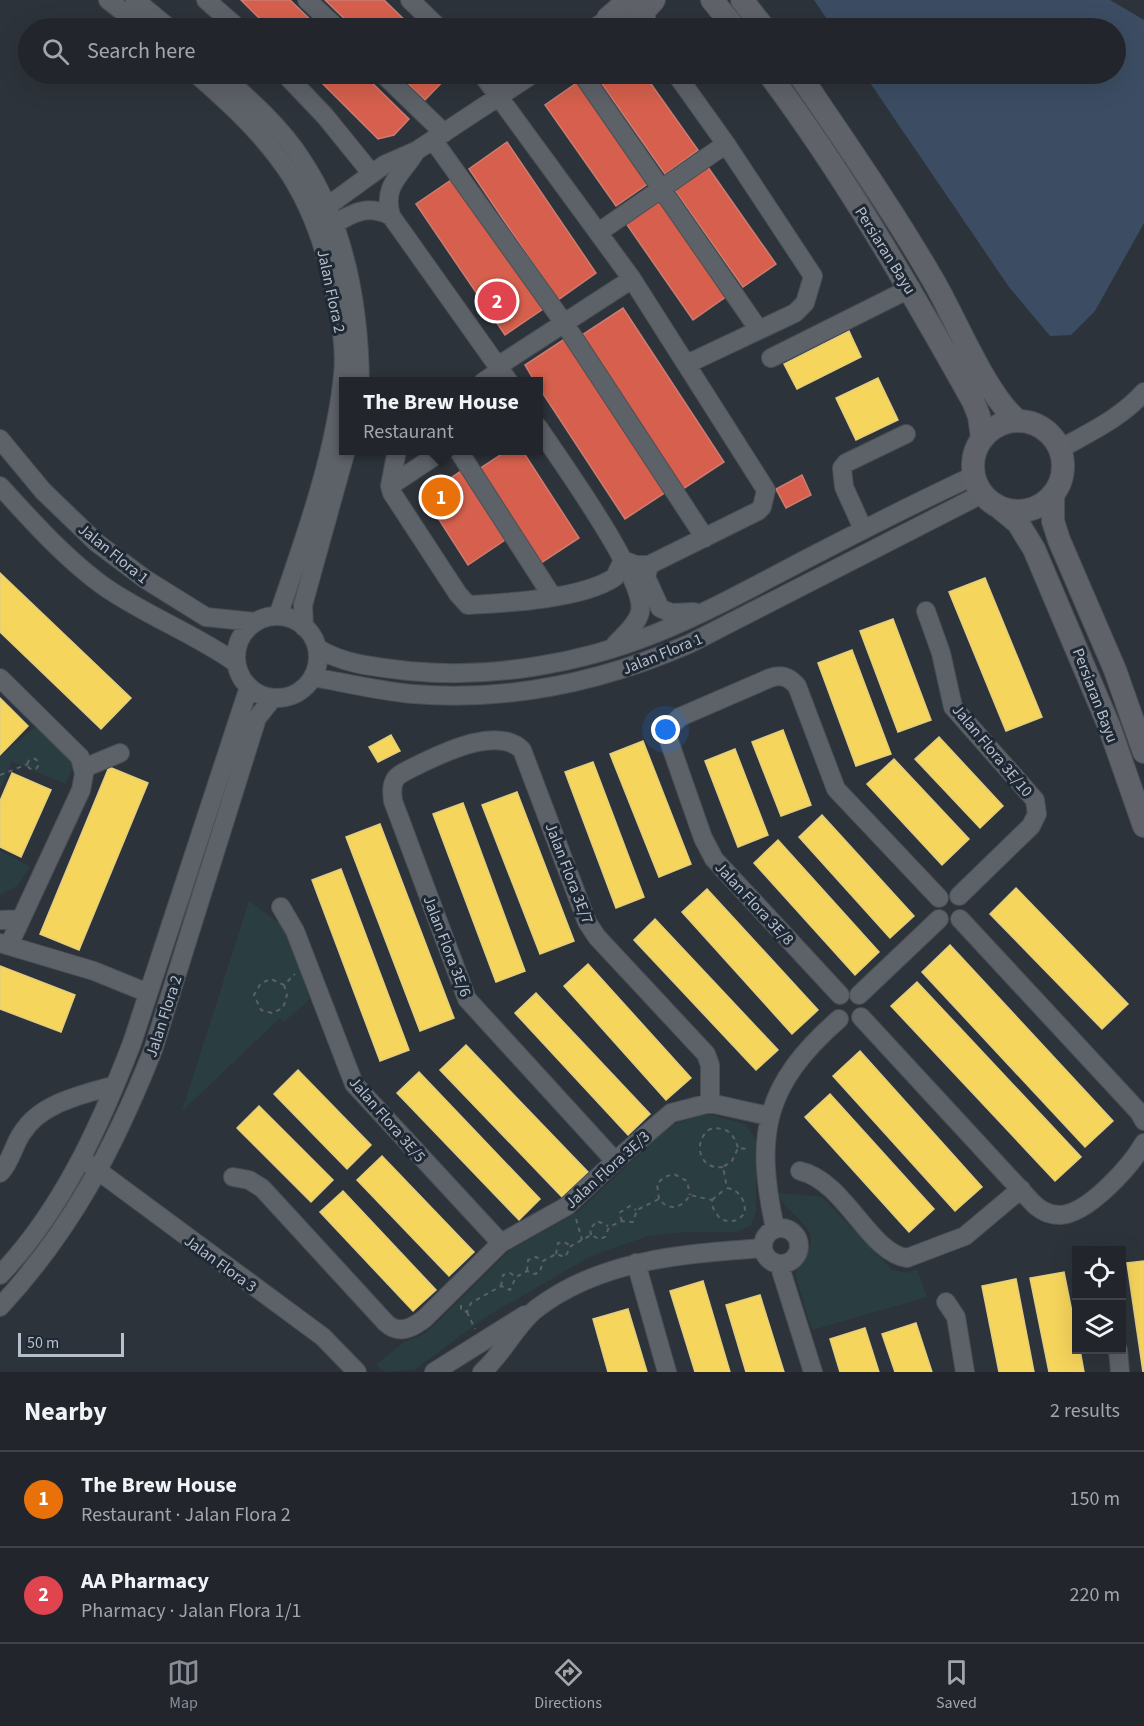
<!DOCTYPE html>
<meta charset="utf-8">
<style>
body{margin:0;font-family:"Source Sans 3",sans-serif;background:#2e3238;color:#f1f3f6}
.controls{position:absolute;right:18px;bottom:18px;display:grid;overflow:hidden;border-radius:0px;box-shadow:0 6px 24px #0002}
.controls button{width:54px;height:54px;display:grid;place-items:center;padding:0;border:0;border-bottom:2px solid #3f4348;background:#22262c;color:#f1f3f6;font:30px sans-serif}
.scale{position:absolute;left:18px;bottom:15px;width:106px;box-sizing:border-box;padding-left:6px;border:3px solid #b7bfca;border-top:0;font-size:16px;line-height:21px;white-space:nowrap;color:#b7bfca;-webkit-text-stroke:4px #1f2935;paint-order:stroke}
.you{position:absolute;left:666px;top:730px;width:21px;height:21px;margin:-15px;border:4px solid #fff;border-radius:50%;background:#1a73e8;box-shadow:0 0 0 9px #1a73e833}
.badge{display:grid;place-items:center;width:39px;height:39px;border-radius:50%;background:#878e98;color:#fff;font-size:20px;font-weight:700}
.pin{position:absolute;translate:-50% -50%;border:3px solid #fff;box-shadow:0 2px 6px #0006}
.popup{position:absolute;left:339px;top:377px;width:204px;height:78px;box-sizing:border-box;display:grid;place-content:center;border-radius:0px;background:#22262c;filter:drop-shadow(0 2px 4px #0005);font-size:20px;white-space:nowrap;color:#a2a5a9}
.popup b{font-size:22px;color:#f1f3f6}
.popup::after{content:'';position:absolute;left:50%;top:100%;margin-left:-12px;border:12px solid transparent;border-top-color:#22262c}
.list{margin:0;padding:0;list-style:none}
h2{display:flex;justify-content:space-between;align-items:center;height:78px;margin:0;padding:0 24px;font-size:26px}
h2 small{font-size:20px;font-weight:400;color:#a2a5a9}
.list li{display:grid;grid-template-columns:39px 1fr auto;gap:18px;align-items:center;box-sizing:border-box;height:96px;padding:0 24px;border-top:2px solid #3f4348}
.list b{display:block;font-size:22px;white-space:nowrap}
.list p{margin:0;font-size:20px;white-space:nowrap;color:#a2a5a9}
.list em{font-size:20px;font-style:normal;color:#a2a5a9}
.icon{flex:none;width:33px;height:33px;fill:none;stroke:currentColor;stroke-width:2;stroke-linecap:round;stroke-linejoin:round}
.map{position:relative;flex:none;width:1144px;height:1372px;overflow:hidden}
.search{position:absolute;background:#22262c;box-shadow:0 6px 24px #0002;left:18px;right:18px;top:18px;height:66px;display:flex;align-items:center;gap:15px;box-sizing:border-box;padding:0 21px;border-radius:33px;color:#a2a5a9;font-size:22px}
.sheet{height:270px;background:#22262c}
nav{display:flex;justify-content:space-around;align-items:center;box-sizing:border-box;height:84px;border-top:2px solid #3f4348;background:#22262c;font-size:16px;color:#a2a5a9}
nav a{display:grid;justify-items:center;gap:3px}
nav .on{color:#878e98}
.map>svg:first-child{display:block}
</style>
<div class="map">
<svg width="1144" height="1372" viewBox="0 0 1144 1372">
<rect width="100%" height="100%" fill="#2d333a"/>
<!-- green -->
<path fill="#2a3e41" d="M41,722L63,743L73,765L66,784L12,762L0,789V757Z
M0,850L30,867L17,886L0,895Z
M249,901L283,926L310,999L284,1022L280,1018L182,1111Z
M708,1114L745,1124L756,1140V1211L751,1225L737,1232H685L648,1236L591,1256L486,1317L414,1370L386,1372L376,1365L404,1342L425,1334L510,1250L578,1212L663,1132L676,1123Z
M778,1193L822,1197L892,1270L907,1273L917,1269L927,1297L812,1330L795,1274C798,1265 806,1258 809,1249C820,1225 783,1213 778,1193Z"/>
<!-- water -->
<path fill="#3c4d63" d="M814,0H1110L1144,20V223L1095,311L1071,335L1050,336L1009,287L864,74H1116V28H833Z"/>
<!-- homes -->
<path fill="#f6d55c" stroke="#e3ce7d" stroke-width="1.5" d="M849,331L861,357L797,389L784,364Z
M878,378L898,420L856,440L836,398Z
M0,573L131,698L101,729L0,632Z
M985,578L1042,717L1006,731L949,592Z
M893,619L931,720L898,732L860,631Z
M852,650L891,754L856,766L818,663Z
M0,698L28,726L0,755Z
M783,730L811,805L781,816L752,742Z
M391,735L400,751L378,762L369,747Z
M939,737L1003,806L980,828L915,759Z
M643,741L691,864L659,877L610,754Z
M735,749L768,835L738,847L705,761Z
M894,759L969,839L942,865L867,784Z
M593,762L644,897L616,908L565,772Z
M109,767L148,783L79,950L40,934Z
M12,773L51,790L21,857L0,847V801Z
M517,792L574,941L540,954L482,805Z
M463,803L525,971L496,982L433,814Z
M822,815L914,916L890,938L799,837Z
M380,824L454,1018L420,1031L346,837Z
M778,840L879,952L855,975L754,863Z
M341,869L409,1050L380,1061L312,880Z
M1016,888L1128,1004L1102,1029L990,914Z
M707,889L818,1010L792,1034L682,912Z
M655,919L778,1050L756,1070L634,940Z
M950,945L1113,1121L1085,1147L922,972Z
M588,964L691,1078L666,1100L564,986Z
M0,966L75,995L61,1032L0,1009Z
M917,982L1081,1157L1055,1181L891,1006Z
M536,993L650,1114L628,1135L515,1013Z
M466,1045L588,1172L562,1197L440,1070Z
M860,1051L982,1187L955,1211L833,1076Z
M298,1070L371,1145L347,1169L274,1094Z
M419,1072L540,1199L519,1220L397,1093Z
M830,1094L934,1209L909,1232L805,1117Z
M259,1106L333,1180L311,1202L237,1128Z
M382,1156L474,1252L449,1276L357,1180Z
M343,1191L436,1290L413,1311L320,1212Z
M1144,1261V1372H1143L1127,1263Z
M1064,1272L1076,1332V1350H1080L1084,1372H1049L1030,1278Z
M1016,1279L1034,1372H999L982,1286Z
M703,1281L730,1372H695L670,1291Z
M760,1295L784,1372H746L726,1305Z
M628,1309L647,1372H608L593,1319Z
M916,1323L932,1372H895L882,1334Z
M865,1328L879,1372H840L830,1339Z"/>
<!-- shops -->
<path fill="#d6604d" stroke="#cd7c72" stroke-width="1.5" d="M241,0H290L319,28H269Z
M325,0H384L413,28H354Z
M313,74H363L409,119L394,135L378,139Z
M398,74H450L425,100Z
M595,74H644L698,150L665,174Z
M578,82L649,183L616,206L545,105Z
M507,142L596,273L558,300L469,169Z
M705,163L776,264L743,287L672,186Z
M454,178L543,309L505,335L416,204Z
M656,195L727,296L693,320L623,219Z
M623,308L724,462L683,489L582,335Z
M566,338L666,492L625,519L538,386V382H535L525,365Z
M508,450H522L579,538L541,563L479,469Z
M461,471L505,540L468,565L424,496Z
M802,475L811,495L786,508L776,489Z"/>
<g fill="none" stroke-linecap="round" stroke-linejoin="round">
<!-- minor casing -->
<g stroke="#4a4f54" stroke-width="20">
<path id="minor" d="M108,0L144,28
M135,0L169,28
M206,0L238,28
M307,0L337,28
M410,0L439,28
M594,28C612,15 627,11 643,28
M196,74C273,141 313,187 334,290C340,317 346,347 343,375C335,456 304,540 278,616
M221,74C250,100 281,127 302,160C345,225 359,305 360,382
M285,74L325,116L372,174
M383,74L444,133
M482,74L632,279L766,490L762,507L758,511L649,565H636L623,560
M582,74L759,330
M676,74L726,144L813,276L805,303L795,313L687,364
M433,140L564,323L705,538
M416,151C401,176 382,185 391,216L509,382
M318,213L384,165L416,151L533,74
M325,230C347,216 365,202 391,216
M599,232L726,144
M771,358L911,288
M498,366L632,279
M483,382L501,370
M538,427C559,459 647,580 640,612C637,625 624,635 615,645
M0,439L43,491L97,543L145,579L206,617L255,622
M1060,449C1090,432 1121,418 1144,392
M397,450L390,486L392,493L458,594L468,605C507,603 583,599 615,577L623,560
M458,450L552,596
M0,486C32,521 64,557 102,585C144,615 194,633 236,663
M390,486L444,450
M863,529L844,487L842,468L846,463L906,434
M649,565L646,577L660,608L671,613L694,612
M926,611L941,653L953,707L1035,800L1037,814L1031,826L959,896
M236 657a41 41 0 1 1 82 0a41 41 0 1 1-82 0Z
M304,627L303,605L346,450
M317,648C345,665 376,667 409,671C490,679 579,664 654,634C712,611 767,579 822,551C872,525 922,500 973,476
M313,677C346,683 379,691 413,694C509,702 601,682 689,644L982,494
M0,678L80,757L84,774L81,790L9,945
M84,768L120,753
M281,907L295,931L354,1084L501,1243
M960,919L1139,1112L1144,1121
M0,920L21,919
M0,943L94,971L148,993
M840,995L714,859L703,838L668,738L669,728L680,717L770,678C782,674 789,677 797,686L836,789L939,898
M859,995L939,919
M861,1017L1031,1201C1038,1209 1048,1215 1060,1215C1088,1214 1131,1166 1144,1143
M615,1161L467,999L393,801C392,793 391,785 396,778C401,772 413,768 420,764C445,752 498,726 522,750L587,922L597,937L706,1054L710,1065V1103
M89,1164L323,1337L357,1372
M800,1171C845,1181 869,1253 907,1258L965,1236L1021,1189
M0,1173C11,1162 13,1146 22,1133C41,1102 83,1095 115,1085
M233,1177L249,1180L262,1188L386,1323C399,1335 412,1328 424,1319L501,1243L567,1206L615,1161L671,1113L710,1103L769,1116
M763 1246a18 18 0 1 1 36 0a18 18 0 1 1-36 0Z
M775,1228C754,1133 765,1084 839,1019
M636,1263L667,1372
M779,1264L813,1372
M0,1275C62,1210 100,1126 132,1043L249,687
M946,1302L956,1317L965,1372
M0,1307C72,1229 114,1148 153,1050L257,718L273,698
M1118,1350L1120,1372
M434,1372L525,1315
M482,1372C503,1354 515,1326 536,1309C601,1259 684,1254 763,1248"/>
</g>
<!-- major casing -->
<g stroke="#4a4f57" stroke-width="24">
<path id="major" d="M712,0L735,28
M742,0L764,28
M608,18L629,0
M644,28V11L654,0
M769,74C846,177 910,289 973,401L979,416L982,437
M799,74C845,142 892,209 933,280C956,319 985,394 1018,421
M973 466a45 45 0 1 1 90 0a45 45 0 1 1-90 0Z
M1053,496V521L1059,540L1115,670L1144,752
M1000,508L1018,523L1034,549L1109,726L1144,826"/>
</g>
<!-- path -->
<path stroke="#5b6065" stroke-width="2" stroke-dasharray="4.5 4.5" stroke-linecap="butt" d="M27.5 764a5.5 5.5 0 1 1 11 0a5.5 5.5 0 1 1-11 0Z
M0,775L28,764
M284,985L287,995L283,1008L272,1013L261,1010L254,995L261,983L271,979L284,985L295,974
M723,1167C699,1171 692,1141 710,1129C726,1126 734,1133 738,1148
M659,1199L657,1184L664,1177L674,1174L687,1181L690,1195
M712,1200L725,1189
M576,1219L582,1240
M622,1221L619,1213L630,1206L636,1210
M591,1235L590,1229L597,1221L608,1226
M556,1254L558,1243L564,1242L571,1246
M527,1271L528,1260L536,1257L542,1260
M501,1286L503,1275L510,1273L516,1277
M461,1305V1310L467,1312L471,1303L501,1286L510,1290L516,1277L527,1271L535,1274L540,1272L543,1261L556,1254L565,1257L571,1246L591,1235L599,1239L605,1237L609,1227L622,1221L633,1222L637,1210L659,1199C669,1212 682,1208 690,1195L712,1200L713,1208L720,1219C730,1223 739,1222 745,1212C745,1199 739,1190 727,1188L723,1167L732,1161L738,1148L749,1149
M467,1312L475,1329"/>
<!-- minor -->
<use href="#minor" stroke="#5d6168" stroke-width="18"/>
<!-- major -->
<use href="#major" stroke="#5f6369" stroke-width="22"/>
</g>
<g text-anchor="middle" stroke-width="6" stroke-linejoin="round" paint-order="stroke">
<!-- street labels -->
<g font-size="16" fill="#b7bfca" stroke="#1f2935">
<text transform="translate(886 250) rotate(58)" y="6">Persiaran Bayu</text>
<text transform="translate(332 291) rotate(78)" y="6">Jalan Flora 2</text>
<text transform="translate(114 553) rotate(39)" y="6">Jalan Flora 1</text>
<text transform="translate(662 653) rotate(-22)" y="6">Jalan Flora 1</text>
<text transform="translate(1096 695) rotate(69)" y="6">Persiaran Bayu</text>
<text transform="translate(993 750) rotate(50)" y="6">Jalan Flora 3E/10</text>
<text transform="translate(570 873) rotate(69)" y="6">Jalan Flora 3E/7</text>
<text transform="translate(755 903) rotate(47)" y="6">Jalan Flora 3E/8</text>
<text transform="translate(448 946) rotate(69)" y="6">Jalan Flora 3E/6</text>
<text transform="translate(163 1016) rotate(-72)" y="6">Jalan Flora 2</text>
<text transform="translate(388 1119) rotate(49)" y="6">Jalan Flora 3E/5</text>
<text transform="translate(607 1169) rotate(-42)" y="6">Jalan Flora 3E/3</text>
<text transform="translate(221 1263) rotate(36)" y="6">Jalan Flora 3</text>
</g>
</g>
</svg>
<div class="controls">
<button><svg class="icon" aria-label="locate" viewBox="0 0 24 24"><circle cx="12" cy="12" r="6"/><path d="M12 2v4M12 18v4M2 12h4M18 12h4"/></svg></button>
<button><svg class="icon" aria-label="layers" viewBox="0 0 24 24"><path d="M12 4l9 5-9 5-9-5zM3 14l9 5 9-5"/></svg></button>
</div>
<div class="scale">50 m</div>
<div class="you"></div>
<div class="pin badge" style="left:441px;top:497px;background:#e8710a">1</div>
<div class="popup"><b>The Brew House</b>Restaurant</div>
<div class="pin badge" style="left:497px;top:301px;background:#e0444e">2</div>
<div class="search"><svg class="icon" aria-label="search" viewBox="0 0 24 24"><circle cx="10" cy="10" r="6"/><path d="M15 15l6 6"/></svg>Search here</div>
</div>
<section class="sheet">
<h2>Nearby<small>2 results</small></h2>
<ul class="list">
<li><span class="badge" style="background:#e8710a">1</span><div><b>The Brew House</b><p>Restaurant · Jalan Flora 2</p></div><em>150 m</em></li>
<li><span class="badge" style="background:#e0444e">2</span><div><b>AA Pharmacy</b><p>Pharmacy · Jalan Flora 1/1</p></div><em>220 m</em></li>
</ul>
</section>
<nav>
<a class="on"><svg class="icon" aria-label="map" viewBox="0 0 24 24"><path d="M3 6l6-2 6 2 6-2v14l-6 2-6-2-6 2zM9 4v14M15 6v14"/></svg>Map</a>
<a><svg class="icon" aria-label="directions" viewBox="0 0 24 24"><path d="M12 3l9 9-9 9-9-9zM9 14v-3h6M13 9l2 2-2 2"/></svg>Directions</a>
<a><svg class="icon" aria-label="saved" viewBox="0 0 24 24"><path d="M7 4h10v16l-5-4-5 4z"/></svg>Saved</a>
</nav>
